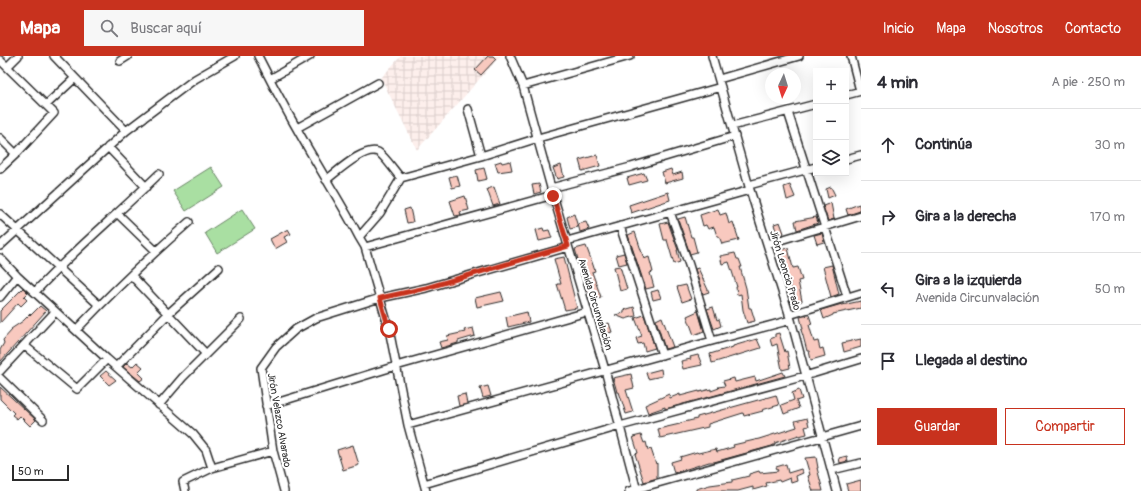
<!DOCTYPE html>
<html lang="es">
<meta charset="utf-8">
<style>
body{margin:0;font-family:Pangolin,sans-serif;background:#f7f7f7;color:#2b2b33}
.controls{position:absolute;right:12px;top:12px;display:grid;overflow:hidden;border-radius:0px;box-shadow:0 4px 16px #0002}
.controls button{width:36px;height:36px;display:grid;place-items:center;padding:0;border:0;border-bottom:1px solid #e1e1e2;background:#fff;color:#2b2b33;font:20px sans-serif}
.compass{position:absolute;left:765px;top:12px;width:36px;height:36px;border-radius:50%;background:#fff;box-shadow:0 4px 16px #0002;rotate:184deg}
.scale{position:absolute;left:12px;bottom:10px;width:57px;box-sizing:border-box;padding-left:4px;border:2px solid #2b2b2b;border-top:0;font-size:11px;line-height:14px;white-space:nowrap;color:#2b2b2b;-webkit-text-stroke:3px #fff;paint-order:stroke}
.stop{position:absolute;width:12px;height:12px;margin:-9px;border:3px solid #c8321e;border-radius:50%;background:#fff}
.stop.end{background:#c8321e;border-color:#fff;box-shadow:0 1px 4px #0008}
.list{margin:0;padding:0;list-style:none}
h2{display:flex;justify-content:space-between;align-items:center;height:52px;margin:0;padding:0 16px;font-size:17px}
h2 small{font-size:13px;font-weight:400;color:#7c7c81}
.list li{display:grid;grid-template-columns:26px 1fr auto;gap:12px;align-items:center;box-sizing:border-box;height:72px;padding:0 16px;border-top:1px solid #e1e1e2}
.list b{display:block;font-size:15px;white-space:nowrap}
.list p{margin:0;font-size:13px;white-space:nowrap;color:#7c7c81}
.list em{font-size:13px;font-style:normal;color:#7c7c81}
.actions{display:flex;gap:8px;padding:12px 16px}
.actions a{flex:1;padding:9px 0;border:1px solid #c8321e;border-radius:0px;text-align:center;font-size:14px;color:#c8321e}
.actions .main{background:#c8321e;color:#fff}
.icon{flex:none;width:22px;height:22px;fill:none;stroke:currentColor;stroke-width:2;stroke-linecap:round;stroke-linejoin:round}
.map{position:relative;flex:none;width:861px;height:435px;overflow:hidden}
header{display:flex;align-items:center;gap:24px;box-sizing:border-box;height:56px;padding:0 20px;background:#c8321e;color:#fff}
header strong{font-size:19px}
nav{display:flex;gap:22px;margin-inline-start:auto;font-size:14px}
.search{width:280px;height:36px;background:#f7f7f7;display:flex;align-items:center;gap:10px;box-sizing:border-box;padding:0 14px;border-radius:0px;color:#7c7c81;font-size:15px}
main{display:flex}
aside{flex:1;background:#fff}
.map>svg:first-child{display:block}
</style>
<header>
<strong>Mapa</strong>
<div class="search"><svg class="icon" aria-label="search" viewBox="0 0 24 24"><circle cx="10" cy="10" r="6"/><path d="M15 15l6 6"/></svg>Buscar aquí</div>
<nav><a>Inicio</a><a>Mapa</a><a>Nosotros</a><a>Contacto</a></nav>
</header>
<main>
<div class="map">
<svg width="861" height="435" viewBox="0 0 861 435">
<defs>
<pattern id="industrial-grid" width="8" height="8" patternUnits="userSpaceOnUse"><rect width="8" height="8" fill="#fdefec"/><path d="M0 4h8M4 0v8" fill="none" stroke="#d9cdcb"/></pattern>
</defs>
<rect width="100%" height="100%" fill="#fff"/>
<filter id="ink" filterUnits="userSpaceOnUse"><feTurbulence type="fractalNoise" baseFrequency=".025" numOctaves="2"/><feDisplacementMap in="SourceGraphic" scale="8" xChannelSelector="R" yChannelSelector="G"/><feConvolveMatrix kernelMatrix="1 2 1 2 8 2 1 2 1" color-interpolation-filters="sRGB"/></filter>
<g filter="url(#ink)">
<!-- industrial -->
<path fill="url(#industrial-grid)" d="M401,0H500L417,94L381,22Z"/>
<!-- park -->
<path fill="#a9dfa2" stroke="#6a8566" d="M211,111L224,131L186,155L173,135Z
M242,153L255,173L217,197L205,177Z"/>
<!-- building -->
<path fill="#f8c9bf" stroke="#2b2b2b" d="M488,0H493L496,3L481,19L475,14Z
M597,99L600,110L582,115L579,104Z
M501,105L502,107L510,105L512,114L498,116L495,107Z
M561,109L564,121L557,123L553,112Z
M484,112L487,123L478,125L476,114Z
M671,113L673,119L682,116L683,122L665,127L662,116Z
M644,117L647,124L629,129L627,122Z
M457,119L460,130L452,132L449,121Z
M539,128L541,136L534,138L532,129Z
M790,129L795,141L787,144L784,131Z
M494,131L500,148L493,150L487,133Z
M831,131L835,139L828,142L826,133Z
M668,136L670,144L631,157L629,149Z
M465,140L469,154L460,156L461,159L455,160L450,145Z
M831,147L834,163L828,165L823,150Z
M859,148L860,155L848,159L846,153Z
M410,152L413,166L407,167L404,154Z
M718,153L720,159L726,157L729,168L733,166L739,184L722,188L719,180H717L714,171L708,173L706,169L703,170L700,159Z
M574,158L578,171L570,173L567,161Z
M685,161L691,181H693L697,196L690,198L678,163Z
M816,161L818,167L797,174L795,165Z
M586,166L589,173L580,176L578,168Z
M668,166L678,194H677L680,206L674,208L667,184H664L660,168Z
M780,166L784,177L777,179L774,168Z
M543,172L544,175L549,174L552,182L539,185L536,174Z
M288,173L291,178L284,181L287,186L275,193L270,183Z
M635,176L644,203L649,201L653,216L650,217L654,231L646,233L628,179Z
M822,177L824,186L817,188L814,179Z
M586,190L592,206L595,215L592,216L601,241L591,244L588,234L587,235L575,193Z
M788,192L793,212L798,211L802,224L798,225L802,245L794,247L790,227L788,228L785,208H783L780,194Z
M624,197L627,207L619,209L616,199Z
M735,197L737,203H739L742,211H740L746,232L749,252H751L755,265L747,267L743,254L741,238L737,239L736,231H737L729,206L722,208L720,200Z
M564,201L577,252L565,254L557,228H561L554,203Z
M832,209L839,238L831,241L823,211Z
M620,210L627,233L620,235L614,211Z
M698,212L709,236L703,238L695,213Z
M686,229L691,243L682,246L677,231Z
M23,232L28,237L24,241L27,244L21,250L18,247L0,267V255Z
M658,234L661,242L653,244L651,236Z
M501,236L504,245L477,251L475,242Z
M861,245V252L833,258V259L824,263L821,254L842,248V249Z
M40,250L46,255L0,306V294L4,287L3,284L12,274L11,273L23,265L30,258L31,259Z
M634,251L636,260L625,263L615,259L624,257V254Z
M713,251L717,264L719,263L721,270L714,273L707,253Z
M698,255L704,275L694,279L687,260Z
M527,256L529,266L508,271L506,261Z
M644,259L655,292L645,295L643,287L638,288L636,282L642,280L635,262Z
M809,259L812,268L809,269L814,286L818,285L820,293L823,292L825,300L811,304L809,295H807L803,280L801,274L803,273L800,261Z
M662,261L673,291L665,293L656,264Z
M609,267L612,276L602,279L599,270Z
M473,272L475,280L458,285V287L441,292L439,286L448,284L447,280L465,276L464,274Z
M779,277L785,296L787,295L790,312L782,314L777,288L772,290L770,283L775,281V278Z
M757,283L761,292L712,307L710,298L733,291V290Z
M861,283V291L844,296L842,287Z
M698,299L702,309L683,313L681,305L691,303L690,301Z
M137,306L143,311L138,316L144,322L140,325L123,311L127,307L132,311Z
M661,313L662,320L648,323L646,317Z
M106,315L116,324L109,329L100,320Z
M783,316L785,320L665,353V351L648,357L645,349L669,338L670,342L680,338V340L699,335V336L711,333V335L719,332L718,331L725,330L723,325L734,322L735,326L755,321L756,325Z
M631,318L634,332L626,334L633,356L626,358L619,336H617L613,322Z
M488,330L491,340L483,342L480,332Z
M0,331L36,364L30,370L20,360L17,363L12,359L14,357L0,343Z
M799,334L802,343L796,345L799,352L784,358L781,349L794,344L792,337Z
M465,338L467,348L459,350L457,340Z
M776,339L779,349L762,354L763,355L744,360L743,357L708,368V371L660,382L658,373L680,368V367L697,363V361Z
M807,362L809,370L805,371L807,378L799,380V379L775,387V388L772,390L714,406H709L674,417L671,406L681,403L680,401L697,396L698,397L716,393L717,396L734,391L733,389L759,383L797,371L795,365Z
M641,379L644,387L646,386L648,394L651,393L656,408L657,407V422L644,426L635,398L638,397L633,381Z
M353,389L359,409L343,414L337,394Z
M847,400L848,405L840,407L839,402Z
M816,401L818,412H817L823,435H813L808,420L810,419L805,402Z
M786,408L788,417L801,413L803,417L796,420L797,425L791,427L790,422L780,426L779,424L766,427L767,430L753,434V431L738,435H696V433L710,429L732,426V424L749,420V418L759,415L760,417L778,415L776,411Z
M861,424V435H848L846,428Z"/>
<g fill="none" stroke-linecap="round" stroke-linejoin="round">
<!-- minor casing -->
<g stroke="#2b2b2b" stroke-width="10">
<path id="minor" d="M54,0L126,75
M258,0C279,42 302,83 326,123C337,142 349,161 359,181
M510,0L523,30L553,139L605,314L637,435
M712,0L750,134L791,264L837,435
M851,0L860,35
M0,4L54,57L16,98L0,113
M120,5L128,0
M7,11L18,0
M270,23L310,0
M719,23L799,0
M523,30L630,0
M846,39L861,35
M46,49L75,22
M468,53L481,100
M788,56L847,240
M732,70L816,48
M297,72L378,27
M0,82L16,98
M108,91L146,131
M846,103L861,99
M326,124C337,116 364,90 378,96C385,100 395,116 401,122
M749,129L816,111
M551,132L631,111L735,80
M670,156L689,209L712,285
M0,158L99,249
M118,158L156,195
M620,170L662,299
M567,185L750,134
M767,188L861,160
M0,190L126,75L195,23L235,0
M365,191L553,139
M0,202L17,220L107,303L193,378L206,394L212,412
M131,219L206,298
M35,236C74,194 118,158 159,118
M0,241L17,220
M789,259L861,237
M76,274C112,236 150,200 189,166
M25,290L77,333L107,303
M116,311L169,257L219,212
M0,315L55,256
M0,322L43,364
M159,349L183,321L241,263
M266,350L396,310L587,256
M408,369L712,285L791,264
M832,414L861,407
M424,428L620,370L805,320L861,303
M185,435L183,426L212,412L273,395
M284,435L273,395L261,312L276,291L296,273L316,262L380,242L426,232L568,191
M426,435L408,369L389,273L365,191L359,181L380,157L401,122L481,100L538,82L721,31
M629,435L861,370"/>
</g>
<!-- minor -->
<use href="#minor" stroke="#fff" stroke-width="7"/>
</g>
</g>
<g fill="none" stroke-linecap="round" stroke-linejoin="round" filter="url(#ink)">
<!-- route -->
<path stroke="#c8321e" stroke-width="5" d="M389,273L380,242L426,232L568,190L553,140"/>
</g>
<g text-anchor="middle" stroke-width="4" stroke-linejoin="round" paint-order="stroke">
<!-- street labels -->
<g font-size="10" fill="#2b2b2b" stroke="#fff">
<text transform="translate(786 214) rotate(73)" y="4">Jirón Leoncio Prado</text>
<text transform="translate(596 248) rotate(73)" y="4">Avenida Circunvalación</text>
<text transform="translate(280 364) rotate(80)" y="4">Jirón Velazco Alvarado</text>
</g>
</g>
</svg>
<div class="controls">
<button>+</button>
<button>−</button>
<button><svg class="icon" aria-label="layers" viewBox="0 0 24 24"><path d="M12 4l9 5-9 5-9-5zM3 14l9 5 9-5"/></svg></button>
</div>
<svg class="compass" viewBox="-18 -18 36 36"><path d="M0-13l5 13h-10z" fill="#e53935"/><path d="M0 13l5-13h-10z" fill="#7c7c81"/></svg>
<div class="scale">50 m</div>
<div class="stop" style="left:389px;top:273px"></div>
<div class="stop end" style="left:553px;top:140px"></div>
</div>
<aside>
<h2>4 min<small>A pie · 250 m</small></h2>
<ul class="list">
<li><svg class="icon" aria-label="ahead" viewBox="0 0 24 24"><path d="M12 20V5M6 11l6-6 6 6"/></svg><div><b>Continúa</b></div><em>30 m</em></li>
<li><svg class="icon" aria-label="right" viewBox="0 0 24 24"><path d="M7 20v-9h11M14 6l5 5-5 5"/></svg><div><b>Gira a la derecha</b></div><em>170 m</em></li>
<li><svg class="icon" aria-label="left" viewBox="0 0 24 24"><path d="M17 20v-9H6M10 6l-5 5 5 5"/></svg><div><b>Gira a la izquierda</b><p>Avenida Circunvalación</p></div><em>50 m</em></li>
<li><svg class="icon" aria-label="arrive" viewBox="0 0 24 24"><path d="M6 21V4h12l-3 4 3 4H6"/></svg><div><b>Llegada al destino</b></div></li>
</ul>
<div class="actions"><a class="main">Guardar</a><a>Compartir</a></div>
</aside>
</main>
